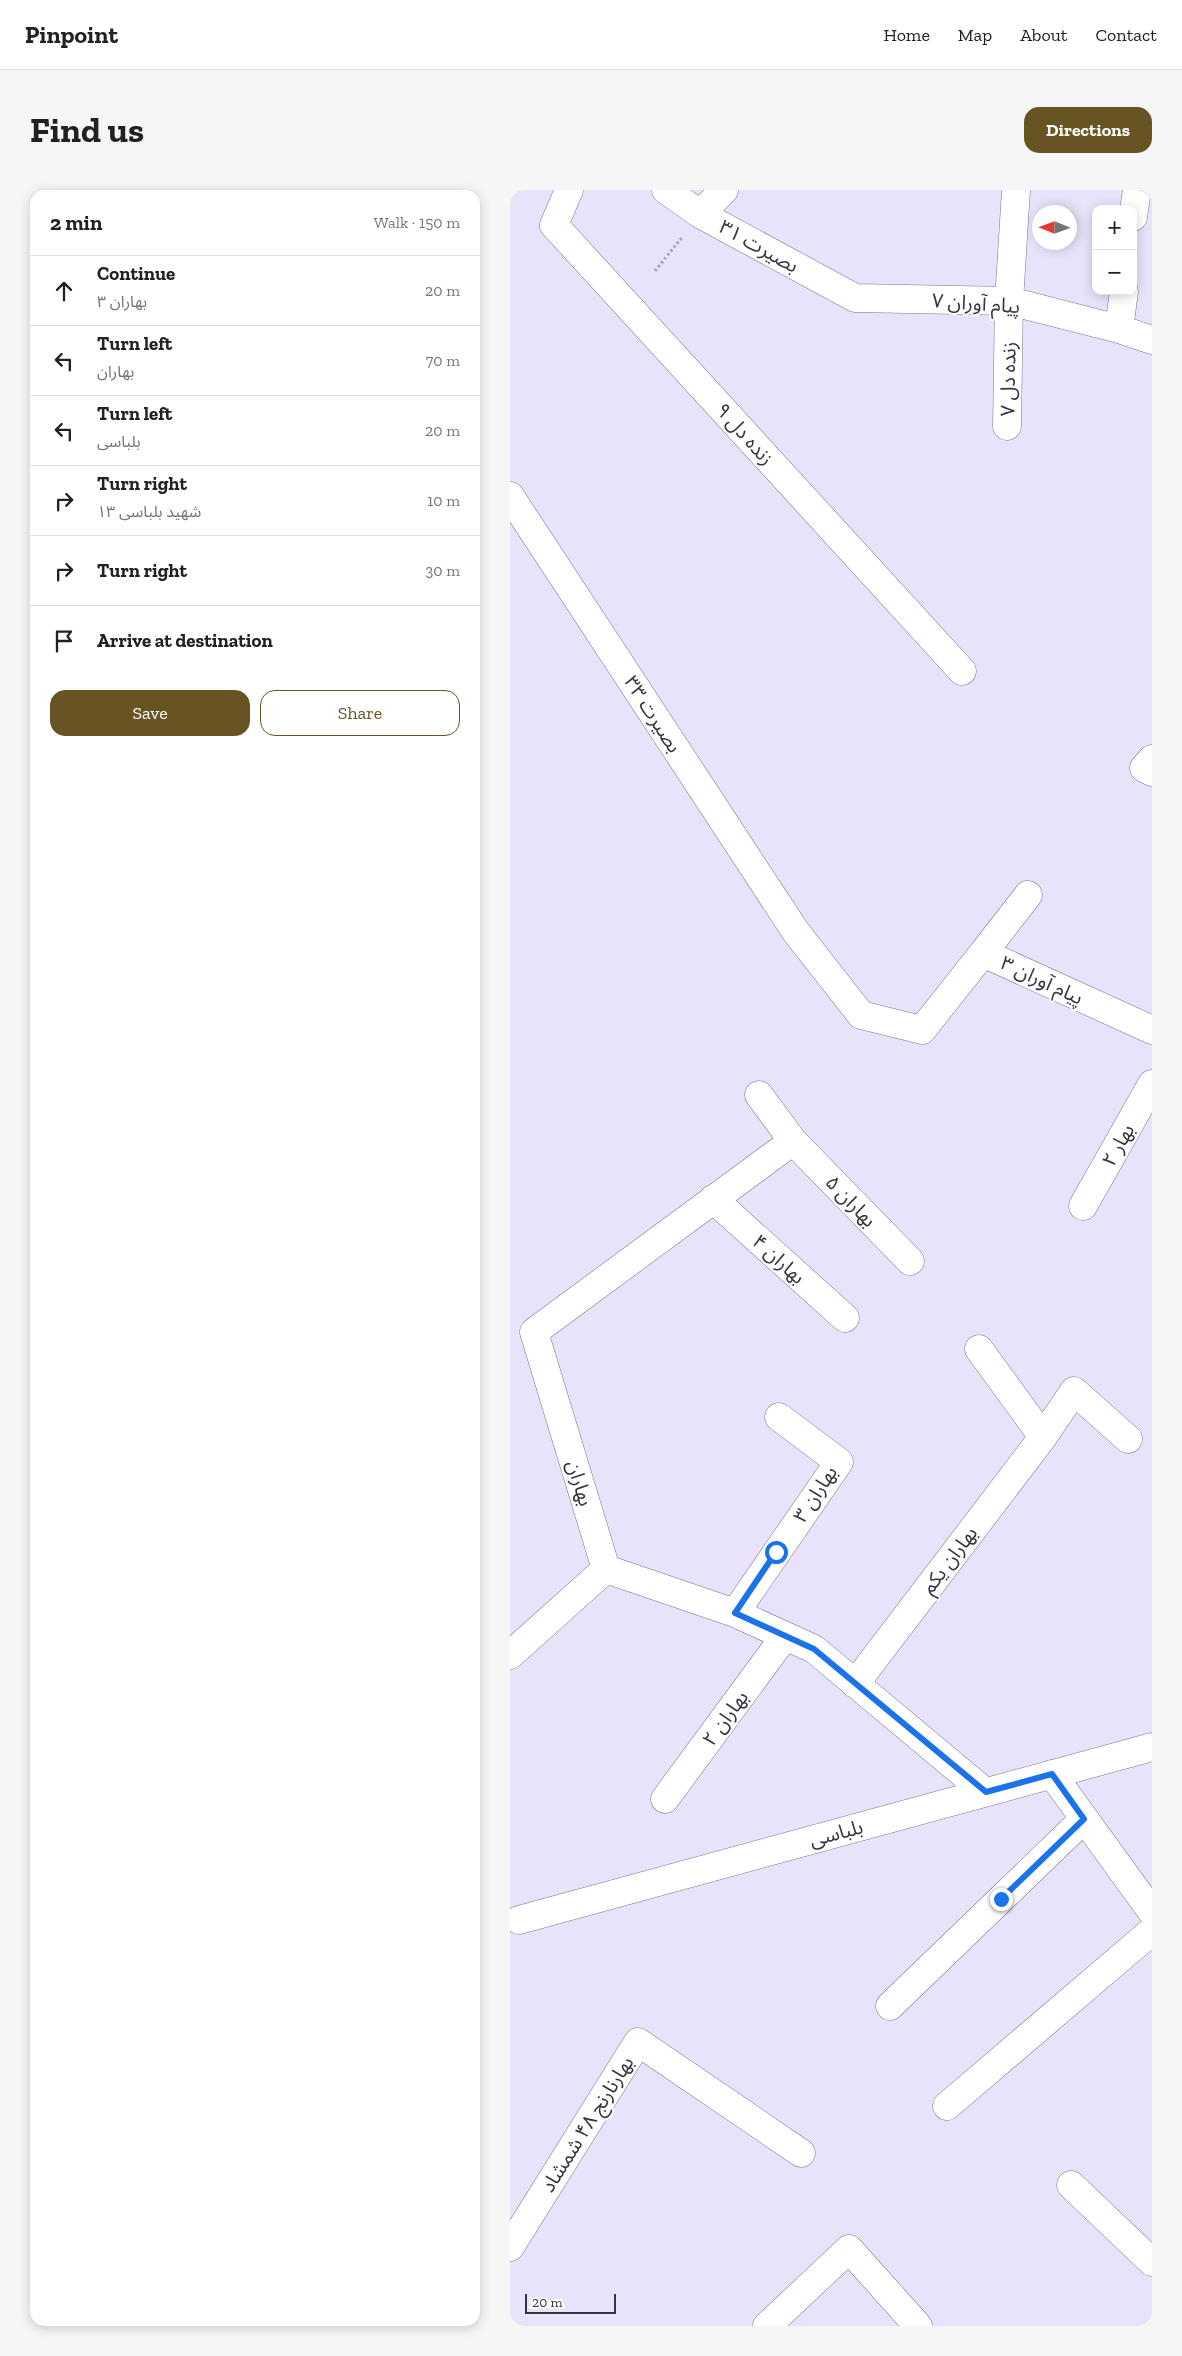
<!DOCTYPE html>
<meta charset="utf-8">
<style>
body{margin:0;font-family:"Zilla Slab","Noto Sans Arabic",serif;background:#f6f6f6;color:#202124}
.controls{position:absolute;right:15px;top:15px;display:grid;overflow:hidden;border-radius:10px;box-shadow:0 2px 12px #0003}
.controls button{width:45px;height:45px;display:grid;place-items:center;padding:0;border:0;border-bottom:1px solid #e0e0e0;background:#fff;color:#202124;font:25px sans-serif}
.compass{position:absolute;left:522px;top:15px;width:45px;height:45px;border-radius:50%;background:#fff;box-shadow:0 2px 12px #0003;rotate:271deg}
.scale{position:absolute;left:15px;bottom:12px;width:91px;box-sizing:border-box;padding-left:5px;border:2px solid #36343d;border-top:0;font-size:14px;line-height:18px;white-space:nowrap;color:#36343d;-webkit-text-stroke:4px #fff;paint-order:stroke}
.stop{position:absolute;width:15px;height:15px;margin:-11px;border:4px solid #1a73e8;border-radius:50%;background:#fff}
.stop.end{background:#1a73e8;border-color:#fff;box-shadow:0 1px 5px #0008}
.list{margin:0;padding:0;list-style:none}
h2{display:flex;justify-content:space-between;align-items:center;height:65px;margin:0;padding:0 20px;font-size:21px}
h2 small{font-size:16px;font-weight:400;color:#757577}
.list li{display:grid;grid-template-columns:32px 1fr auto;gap:15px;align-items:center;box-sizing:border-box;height:70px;padding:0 20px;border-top:1px solid #e0e0e0}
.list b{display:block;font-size:19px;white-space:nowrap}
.list p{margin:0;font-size:16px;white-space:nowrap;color:#757577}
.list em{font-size:16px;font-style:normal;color:#757577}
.actions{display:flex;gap:10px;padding:15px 20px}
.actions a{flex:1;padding:11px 0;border:1px solid #675422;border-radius:15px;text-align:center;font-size:18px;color:#675422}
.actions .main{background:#675422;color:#fff}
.icon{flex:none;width:28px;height:28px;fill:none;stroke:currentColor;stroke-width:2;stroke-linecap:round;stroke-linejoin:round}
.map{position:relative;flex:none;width:642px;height:2136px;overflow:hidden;border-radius:15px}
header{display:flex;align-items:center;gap:30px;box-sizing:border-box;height:70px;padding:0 25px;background:#fff;border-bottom:1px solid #e0e0e0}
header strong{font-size:24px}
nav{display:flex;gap:28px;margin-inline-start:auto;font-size:18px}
.intro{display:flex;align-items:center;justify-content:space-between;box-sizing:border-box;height:120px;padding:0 30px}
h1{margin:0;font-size:35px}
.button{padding:12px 22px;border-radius:15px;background:#675422;color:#fff;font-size:18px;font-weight:700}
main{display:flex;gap:30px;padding:0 30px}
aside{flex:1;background:#fff;border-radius:15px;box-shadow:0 2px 12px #0003}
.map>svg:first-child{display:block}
</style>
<header>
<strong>Pinpoint</strong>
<nav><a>Home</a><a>Map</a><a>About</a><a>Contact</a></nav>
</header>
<div class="intro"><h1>Find us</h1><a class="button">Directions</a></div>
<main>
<aside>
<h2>2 min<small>Walk · 150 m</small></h2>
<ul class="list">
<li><svg class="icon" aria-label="ahead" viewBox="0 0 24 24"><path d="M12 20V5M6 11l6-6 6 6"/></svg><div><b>Continue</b><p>بهاران ۳</p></div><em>20 m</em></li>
<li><svg class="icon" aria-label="left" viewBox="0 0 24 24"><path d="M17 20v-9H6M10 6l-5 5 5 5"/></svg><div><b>Turn left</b><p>بهاران</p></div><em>70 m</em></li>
<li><svg class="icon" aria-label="left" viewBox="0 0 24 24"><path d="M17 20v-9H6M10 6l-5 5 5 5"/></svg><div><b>Turn left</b><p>بلباسی</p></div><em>20 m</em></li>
<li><svg class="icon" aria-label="right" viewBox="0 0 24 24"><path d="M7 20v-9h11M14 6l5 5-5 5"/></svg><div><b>Turn right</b><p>شهید بلباسی ١٣</p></div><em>10 m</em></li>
<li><svg class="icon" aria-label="right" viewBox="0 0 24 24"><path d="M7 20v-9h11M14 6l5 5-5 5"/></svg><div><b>Turn right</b></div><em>30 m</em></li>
<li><svg class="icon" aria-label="arrive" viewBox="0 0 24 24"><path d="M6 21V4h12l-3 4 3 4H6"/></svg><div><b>Arrive at destination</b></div></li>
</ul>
<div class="actions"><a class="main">Save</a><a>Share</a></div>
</aside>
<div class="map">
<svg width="642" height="2136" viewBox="0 0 642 2136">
<rect width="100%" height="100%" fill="#e9e2fb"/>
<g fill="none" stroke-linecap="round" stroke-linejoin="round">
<!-- minor casing -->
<g stroke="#7a748a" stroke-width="29">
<path id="minor" d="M59,0L44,35L452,481
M156,0L190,24L345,108L499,111L609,139L642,150
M190,24L214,0
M623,27L627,0
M609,139L614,101
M497,236L499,111L506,0
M0,306L286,742L351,825L412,840L473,763L642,840
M642,569L634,578L642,582
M473,763L518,705
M249,905L283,951L24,1142L96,1379L225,1423L304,1459L475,1602
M283,951L400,1071
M203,1009L335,1128
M573,1016L642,894
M533,1247L564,1201L618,1249
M225,1423L329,1272L269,1227
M0,1465L96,1379
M345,1494L533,1247L469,1159
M542,1584L642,1722
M155,1609L275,1446
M380,1816L574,1629
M437,1916L642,1741
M561,1995L642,2072
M0,2057L128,1852L291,1963
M257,2136L339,2059L408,2136"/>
</g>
<!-- secondary casing -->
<g stroke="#7a748a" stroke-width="29">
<path id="secondary" d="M9,1730L642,1557"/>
</g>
<!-- path -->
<path stroke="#aba6b9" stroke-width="3" stroke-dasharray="2.5 2.5" stroke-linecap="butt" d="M145,81L173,46"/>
<!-- minor -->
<use href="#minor" stroke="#fff" stroke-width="28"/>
<!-- secondary -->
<use href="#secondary" stroke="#fff" stroke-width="28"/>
</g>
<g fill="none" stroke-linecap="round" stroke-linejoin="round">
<!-- route -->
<path stroke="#1a73e8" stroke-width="6" d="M266,1362L225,1423L304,1459L476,1602L542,1584L574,1629L491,1709"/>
</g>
<g text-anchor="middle" stroke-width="4" stroke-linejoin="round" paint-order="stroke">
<!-- street labels -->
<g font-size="20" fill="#36343d" stroke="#fff">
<text transform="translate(249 56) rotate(29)" y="7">بصیرت ۳۱</text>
<text transform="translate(466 113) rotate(4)" y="7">پیام آوران ۷</text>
<text transform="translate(498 189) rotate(-89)" y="7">زنده دل ۷</text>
<text transform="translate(235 244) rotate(48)" y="7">زنده دل ۹</text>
<text transform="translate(143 524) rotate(57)" y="7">بصیرت ۳۳</text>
<text transform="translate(532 790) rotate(25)" y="7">پیام آوران ۳</text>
<text transform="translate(608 955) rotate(-61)" y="7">بهار ۲</text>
<text transform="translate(341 1011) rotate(46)" y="7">بهاران ۵</text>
<text transform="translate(269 1069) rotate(42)" y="7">بهاران ۴</text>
<text transform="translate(70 1293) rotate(73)" y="7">بهاران</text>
<text transform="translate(305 1304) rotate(-57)" y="7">بهاران ۳</text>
<text transform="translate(439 1370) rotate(-53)" y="7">بهاران یکم</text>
<text transform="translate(215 1528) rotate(-54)" y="7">بهاران ۲</text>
<text transform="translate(326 1643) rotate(-15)" y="7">بلباسی</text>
<text transform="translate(77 1934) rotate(-58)" y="7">بهارنارنج ۴۸ شمشاد</text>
</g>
</g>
</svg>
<div class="controls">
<button>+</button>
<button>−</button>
</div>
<svg class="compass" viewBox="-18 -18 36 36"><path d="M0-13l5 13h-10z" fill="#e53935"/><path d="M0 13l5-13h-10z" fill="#757577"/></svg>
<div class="scale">20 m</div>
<div class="stop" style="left:266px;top:1362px"></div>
<div class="stop end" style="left:491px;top:1709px"></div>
</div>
</main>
